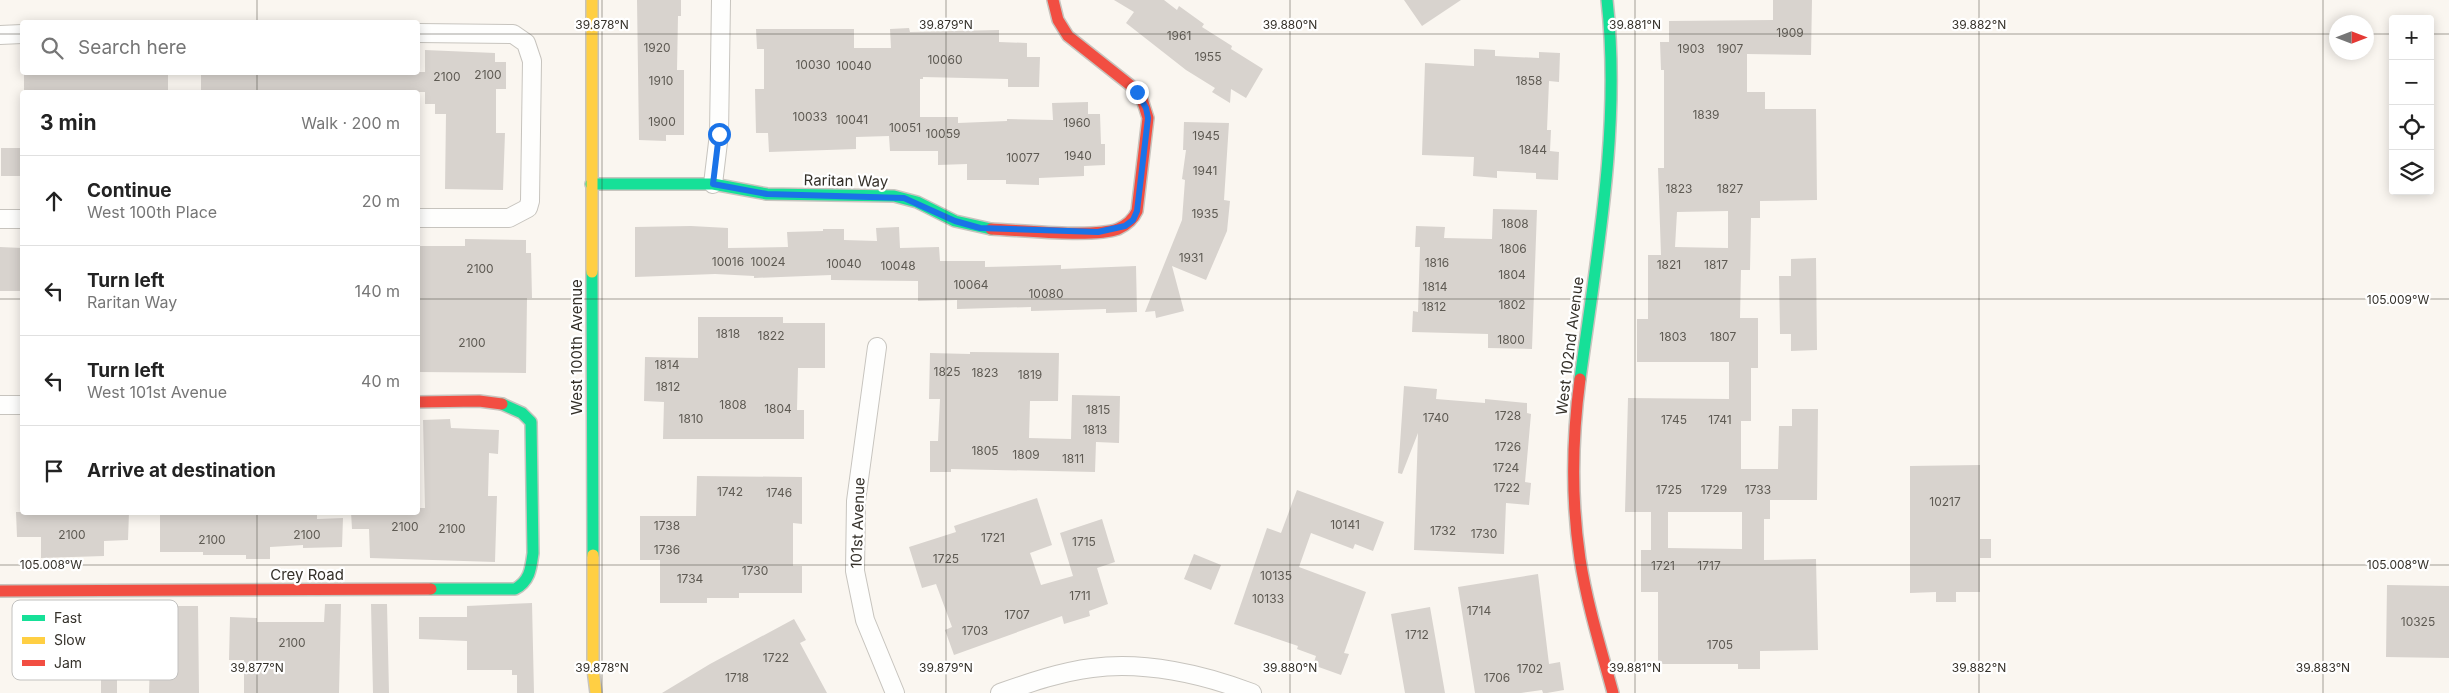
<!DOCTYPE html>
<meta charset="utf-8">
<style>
body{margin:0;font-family:Inter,sans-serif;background:#f2f2f2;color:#222}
.controls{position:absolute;right:15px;top:15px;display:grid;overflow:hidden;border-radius:5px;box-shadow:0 2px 12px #0003}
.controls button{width:45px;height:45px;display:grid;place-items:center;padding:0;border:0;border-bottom:1px solid #e0e0e0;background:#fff;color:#222;font:25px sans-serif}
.compass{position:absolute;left:2329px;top:15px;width:45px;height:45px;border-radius:50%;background:#fff;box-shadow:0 2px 12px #0003;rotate:90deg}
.stop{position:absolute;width:15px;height:15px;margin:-11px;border:4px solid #1a73e8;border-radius:50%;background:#fff}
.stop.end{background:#1a73e8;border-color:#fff;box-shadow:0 1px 5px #0008}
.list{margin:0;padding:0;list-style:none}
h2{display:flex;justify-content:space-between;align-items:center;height:65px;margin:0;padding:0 20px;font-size:21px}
h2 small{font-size:16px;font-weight:400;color:#767676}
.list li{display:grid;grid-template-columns:32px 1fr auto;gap:15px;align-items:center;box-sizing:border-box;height:90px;padding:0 20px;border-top:1px solid #e0e0e0}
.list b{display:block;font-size:19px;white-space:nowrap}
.list p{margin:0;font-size:16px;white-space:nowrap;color:#767676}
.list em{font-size:16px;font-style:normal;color:#767676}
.icon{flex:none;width:28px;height:28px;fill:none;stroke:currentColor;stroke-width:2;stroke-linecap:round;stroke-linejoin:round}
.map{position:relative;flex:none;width:2449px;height:693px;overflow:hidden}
.search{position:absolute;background:#fff;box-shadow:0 2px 12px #0003;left:20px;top:20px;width:400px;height:55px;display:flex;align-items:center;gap:12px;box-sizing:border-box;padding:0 18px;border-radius:5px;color:#767676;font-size:19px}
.panel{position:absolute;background:#fff;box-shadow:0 2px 12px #0003;left:20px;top:90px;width:400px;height:425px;border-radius:5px}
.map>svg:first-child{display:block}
</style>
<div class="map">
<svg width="2449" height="693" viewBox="0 0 2449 693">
<rect width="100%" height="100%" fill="#faf6f0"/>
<!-- building -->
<path fill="#d8d3ce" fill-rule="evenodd" d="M637,0H681V16H678L677,70H684V135H666V141L639,140Z
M1114,0H1164L1177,10L1179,6L1204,24L1202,27L1232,46L1231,49L1263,69L1246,98L1231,89L1230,103L1212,92L1215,88L1186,70L1126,23L1134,12Z
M1404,0H1461L1422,26Z
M1773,0H1812L1811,55L1747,54V92H1765V109H1816L1817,200L1760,201V218H1751L1750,270H1741L1740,318H1758V368H1751V421H1741V469H1778L1779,426H1792V409H1818L1817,500H1770V519H1764V560L1816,559L1818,650L1760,651V669H1738V664H1658V592H1641V550H1651V512H1625L1628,398L1729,399V362H1637V319H1648V255H1661L1658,168H1664V70H1661L1660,42H1669V21L1773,20ZM1728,211V248L1675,247L1677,212ZM1668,512H1742V549L1668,548Z
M909,28L910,32L999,30V42L1027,43V57H1040L1039,87H1008V79L923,77V79H920V117H958V123L1007,121V119L1053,120L1052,103L1088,102V114H1100L1101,144H1105V165L1084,166V176L1039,178V185L1006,184V180H967V164L938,165V151H890L889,136L856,137V149L769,152L768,133H756L755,89H764V49H757L756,29H854V48H891L890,29Z
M1474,49L1495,50V56L1539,58V52L1560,53L1559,82L1549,81L1547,130H1551L1550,151L1559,152L1558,180L1536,179V173L1497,171V178L1473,176L1474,157L1422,155L1425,63L1474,66Z
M425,50L495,53V62H506V89H496V133H505L503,190L445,189L446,114H435V104H425V92H201V72H425Z
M24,72H168V92H24Z
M1184,122L1229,123L1224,200L1230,201L1227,231L1206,280L1172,266L1184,311L1156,318L1155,311L1145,312L1182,220L1185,180L1182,179L1186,150H1183Z
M1,148H22V176H1Z
M1493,209L1537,210L1532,349L1488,348V334L1412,332L1413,311L1418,312L1420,247H1415L1416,226L1445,227L1444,238L1492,239Z
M691,226L728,228V248L788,247L787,232L823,231V229H844V240L877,241L876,228L899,227L900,248L939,247L940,261H985V267L1061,265V269L1136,266L1137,312L1106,313V309L1031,311V307L957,309V300L918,301V281L831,280V275L754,278V276L715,274L635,277V227Z
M465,239L526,240V253H531L532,298H527L526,373L418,372V246H465Z
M0,247L22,248L20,291H0Z
M1816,258L1817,350L1791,351V334H1780L1779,276H1791V259Z
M698,317H783V323H825V368H798L797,410H804V439H663L664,402L644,401L645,357L698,358Z
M970,352L1059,353L1058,401H1030L1029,438L1071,439L1072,395L1120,396L1119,443L1096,442L1095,472L951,469V472H930V441H938L940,399H929L930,353L970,354Z
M1404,386L1437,389L1436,399L1485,403V399L1527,403V413L1531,414L1525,482L1531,483L1529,505L1506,503L1504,554L1414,550L1418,433L1402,474L1398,473Z
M450,419L451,428L499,430L498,454L489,453L488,496H497L495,562L370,558L369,529H352L351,512H418V508H425L423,420Z
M1980,465V539H1991V558H1980V592H1956V602H1936V592L1910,593V466Z
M697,476L802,477V524L793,523V566H802V593H739V598H707V603H660V560H640V516H696Z
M1297,490L1384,522L1373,551L1355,544L1353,549L1311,533L1299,567L1366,592L1344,653L1349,654L1341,675L1313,665L1316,656L1297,649L1298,646L1234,624L1267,528L1281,533Z
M1037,498L1052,545L1030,553L1041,585L1073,576L1060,533L1102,519L1115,562L1097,568L1108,604L1089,611L1090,616L1064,624L1062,616L954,655L945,630L952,627L936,584L922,588L909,547L956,532L954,526Z
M16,512H129L128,540L104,541V556L41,558V537H17Z
M160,512H317V519L343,518L342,547L303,548V545L270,547V559H246V555H203V552H160Z
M1194,554L1221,565L1211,590L1184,579Z
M1538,574L1549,664L1560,662L1564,690L1547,693H1543L1542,690L1521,693H1475L1458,587Z
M2387,585L2449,586V658L2386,657Z
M532,603L534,693H517V675H512V670H467V641L419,639V617H467V606Z
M325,604H341L339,693H244V660H229L230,617L257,618V622H324Z
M371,604H387L389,693H373Z
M134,606H198L199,693H149L150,661H135Z
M1430,607L1445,693H1405L1391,614Z
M794,619L806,640L800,643L827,693H662L710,664Z
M117,673V693H101V674Z"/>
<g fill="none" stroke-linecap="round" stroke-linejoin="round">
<!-- street casing -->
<g stroke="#c7c4be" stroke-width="20">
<path id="street" d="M418,33L513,34L526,43L532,61L530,201L528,208L509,218H418
M0,35L22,34
M713,184L719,134L721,0
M0,219H22
M877,347L856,501L855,571L865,620L895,693
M0,405H22
M1000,693C1029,683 1060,672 1092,668C1144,661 1203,674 1252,693"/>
</g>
<!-- fast casing -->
<g stroke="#c7c4be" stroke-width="14">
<path id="fast" d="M591,184H713L767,194L894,196L917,202L955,221L991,229
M592,272L593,555
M1580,379C1597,254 1621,126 1607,0
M431,589H515C530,581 531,568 533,553L531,422L522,413L502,404"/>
</g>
<!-- slow casing -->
<g stroke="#c7c4be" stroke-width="14">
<path id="slow" d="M592,0V272
M593,555V669L596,693"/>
</g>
<!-- jam casing -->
<g stroke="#c7c4be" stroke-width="14">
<path id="jam" d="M991,229C1019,230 1094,238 1118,229C1127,225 1133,220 1137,211L1148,118L1142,99L1130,85L1068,36L1058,20L1053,0
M1580,379C1572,439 1571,499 1580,559C1587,604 1601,649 1613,693
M418,402L479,401L502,404
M0,591L431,589"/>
</g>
<!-- street -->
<use href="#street" stroke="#fefefd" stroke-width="18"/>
<!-- fast -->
<use href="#fast" stroke="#16e098" stroke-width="11"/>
<!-- slow -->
<use href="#slow" stroke="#ffcf43" stroke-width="11"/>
<!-- jam -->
<use href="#jam" stroke="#f24e42" stroke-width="11"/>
</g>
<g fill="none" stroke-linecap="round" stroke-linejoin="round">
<!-- route -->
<path stroke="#1a73e8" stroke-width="6" d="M719,134L713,184L767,194L904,198L955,221L980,228L1098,232L1125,226L1133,220L1137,211L1148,118L1146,108L1137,92"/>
</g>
<!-- ticks -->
<path fill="none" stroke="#35312a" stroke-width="1" stroke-opacity="0.45" d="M257,0V22M602,0V693M946,0V693M1290,0V693M1635,0V693M1979,0V693M2323,0V693M0,34H22M418,34H2336M2366,34H2393M2430,34H2449M257,72V92M0,299H22M418,299H2449M257,512V693M0,565H2449"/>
<g text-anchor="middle" stroke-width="4.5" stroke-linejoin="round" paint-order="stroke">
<!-- number labels -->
<g font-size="12" fill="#5e5a53">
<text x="1790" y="37">1909</text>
<text x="1179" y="40">1961</text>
<text x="657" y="52">1920</text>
<text x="1691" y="53">1903</text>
<text x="1730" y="53">1907</text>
<text x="1208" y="61">1955</text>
<text x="945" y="64">10060</text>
<text x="813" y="69">10030</text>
<text x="854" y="70">10040</text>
<text x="488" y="79">2100</text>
<text x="447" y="81">2100</text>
<text x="661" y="85">1910</text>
<text x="1529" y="85">1858</text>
<text x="1706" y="119">1839</text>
<text x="810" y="121">10033</text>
<text x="852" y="124">10041</text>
<text x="662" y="126">1900</text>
<text x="1077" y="127">1960</text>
<text x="905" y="132">10051</text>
<text x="943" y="138">10059</text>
<text x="1206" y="140">1945</text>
<text x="1533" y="154">1844</text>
<text x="1078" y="160">1940</text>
<text x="1023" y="162">10077</text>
<text x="1205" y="175">1941</text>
<text x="1679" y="193">1823</text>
<text x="1730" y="193">1827</text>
<text x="1205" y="218">1935</text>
<text x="1515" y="228">1808</text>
<text x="1513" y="253">1806</text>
<text x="1191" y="262">1931</text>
<text x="728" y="266">10016</text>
<text x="768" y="266">10024</text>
<text x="1437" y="267">1816</text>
<text x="844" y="268">10040</text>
<text x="1669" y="269">1821</text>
<text x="1716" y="269">1817</text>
<text x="898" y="270">10048</text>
<text x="480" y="273">2100</text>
<text x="1512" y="279">1804</text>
<text x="971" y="289">10064</text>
<text x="1435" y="291">1814</text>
<text x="1046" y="298">10080</text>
<text x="1512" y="309">1802</text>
<text x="1434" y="311">1812</text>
<text x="728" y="338">1818</text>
<text x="771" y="340">1822</text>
<text x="1673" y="341">1803</text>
<text x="1723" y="341">1807</text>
<text x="1511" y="344">1800</text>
<text x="472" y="347">2100</text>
<text x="667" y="369">1814</text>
<text x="947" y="376">1825</text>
<text x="985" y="377">1823</text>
<text x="1030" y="379">1819</text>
<text x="668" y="391">1812</text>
<text x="733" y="409">1808</text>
<text x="778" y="413">1804</text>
<text x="1098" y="414">1815</text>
<text x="1508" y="420">1728</text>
<text x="1436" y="422">1740</text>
<text x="691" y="423">1810</text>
<text x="1674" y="424">1745</text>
<text x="1720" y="424">1741</text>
<text x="1095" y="434">1813</text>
<text x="1508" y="451">1726</text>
<text x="985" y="455">1805</text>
<text x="1026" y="459">1809</text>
<text x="1073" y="463">1811</text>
<text x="1506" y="472">1724</text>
<text x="1507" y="492">1722</text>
<text x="1669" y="494">1725</text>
<text x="1714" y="494">1729</text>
<text x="1758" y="494">1733</text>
<text x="730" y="496">1742</text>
<text x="779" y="497">1746</text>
<text x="1945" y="506">10217</text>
<text x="1345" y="529">10141</text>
<text x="667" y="530">1738</text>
<text x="405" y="531">2100</text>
<text x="452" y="533">2100</text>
<text x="1443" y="535">1732</text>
<text x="1484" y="538">1730</text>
<text x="72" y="539">2100</text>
<text x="307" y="539">2100</text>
<text x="993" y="542">1721</text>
<text x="212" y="544">2100</text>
<text x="1084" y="546">1715</text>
<text x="667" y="554">1736</text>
<text x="946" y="563">1725</text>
<text x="1663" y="570">1721</text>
<text x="1709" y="570">1717</text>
<text x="755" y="575">1730</text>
<text x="1276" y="580">10135</text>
<text x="690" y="583">1734</text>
<text x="1080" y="600">1711</text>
<text x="1268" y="603">10133</text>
<text x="1479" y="615">1714</text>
<text x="1017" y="619">1707</text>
<text x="2418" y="626">10325</text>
<text x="975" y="635">1703</text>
<text x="1417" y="639">1712</text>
<text x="292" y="647">2100</text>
<text x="1720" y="649">1705</text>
<text x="776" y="662">1722</text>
<text x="1530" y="673">1702</text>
<text x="737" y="682">1718</text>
<text x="1497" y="682">1706</text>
</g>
<!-- street labels -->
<g font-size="15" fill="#35312a" stroke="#fff">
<text transform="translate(846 181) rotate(1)" y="5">Raritan Way</text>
<text transform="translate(1570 346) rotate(-83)" y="5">West 102nd Avenue</text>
<text transform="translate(577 347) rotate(-90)" y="5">West 100th Avenue</text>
<text transform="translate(858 523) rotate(-88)" y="5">101st Avenue</text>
<text x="307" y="580">Crey Road</text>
</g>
</g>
<!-- legend -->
<rect x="12" y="600" width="166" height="80" rx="8" fill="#fff" stroke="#c2c1bf" stroke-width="1"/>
<rect x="22" y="615" width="23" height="6" fill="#16e098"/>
<rect x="22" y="637" width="23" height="7" fill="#ffcf43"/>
<rect x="22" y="660" width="23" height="6" fill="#f24e42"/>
<g font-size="14" fill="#35312a">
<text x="54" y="623">Fast</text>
<text x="54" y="645">Slow</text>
<text x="54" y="668">Jam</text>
</g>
<g font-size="12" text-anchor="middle" fill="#35312a" stroke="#fff" stroke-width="4.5" stroke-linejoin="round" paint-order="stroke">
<text x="602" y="29">39.878°N</text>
<text x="946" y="29">39.879°N</text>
<text x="1290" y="29">39.880°N</text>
<text x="1635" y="29">39.881°N</text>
<text x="1979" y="29">39.882°N</text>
<text x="2398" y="304">105.009°W</text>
<text x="2398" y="569">105.008°W</text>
<text x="51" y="569">105.008°W</text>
<text x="257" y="672">39.877°N</text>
<text x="602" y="672">39.878°N</text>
<text x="946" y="672">39.879°N</text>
<text x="1290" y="672">39.880°N</text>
<text x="1635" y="672">39.881°N</text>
<text x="1979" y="672">39.882°N</text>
<text x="2323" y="672">39.883°N</text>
</g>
</svg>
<div class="controls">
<button>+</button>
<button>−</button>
<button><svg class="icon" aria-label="locate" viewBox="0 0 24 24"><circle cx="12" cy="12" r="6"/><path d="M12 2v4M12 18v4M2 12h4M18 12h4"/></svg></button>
<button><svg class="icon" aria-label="layers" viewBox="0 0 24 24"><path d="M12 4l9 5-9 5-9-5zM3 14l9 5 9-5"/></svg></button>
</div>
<svg class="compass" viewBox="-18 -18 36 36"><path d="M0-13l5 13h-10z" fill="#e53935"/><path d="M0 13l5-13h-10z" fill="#767676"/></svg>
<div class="stop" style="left:719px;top:134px"></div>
<div class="stop end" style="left:1137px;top:92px"></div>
<div class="search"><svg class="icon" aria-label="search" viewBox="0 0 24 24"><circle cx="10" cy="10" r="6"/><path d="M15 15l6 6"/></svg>Search here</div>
<section class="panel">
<h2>3 min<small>Walk · 200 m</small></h2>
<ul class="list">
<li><svg class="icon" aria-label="ahead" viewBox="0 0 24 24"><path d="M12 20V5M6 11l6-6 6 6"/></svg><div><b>Continue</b><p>West 100th Place</p></div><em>20 m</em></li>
<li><svg class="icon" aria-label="left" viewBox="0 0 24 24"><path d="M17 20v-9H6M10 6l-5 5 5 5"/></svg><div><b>Turn left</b><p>Raritan Way</p></div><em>140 m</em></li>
<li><svg class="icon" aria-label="left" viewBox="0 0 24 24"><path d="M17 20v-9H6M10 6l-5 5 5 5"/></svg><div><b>Turn left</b><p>West 101st Avenue</p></div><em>40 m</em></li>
<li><svg class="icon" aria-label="arrive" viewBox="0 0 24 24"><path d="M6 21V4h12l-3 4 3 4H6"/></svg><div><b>Arrive at destination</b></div></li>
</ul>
</section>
</div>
